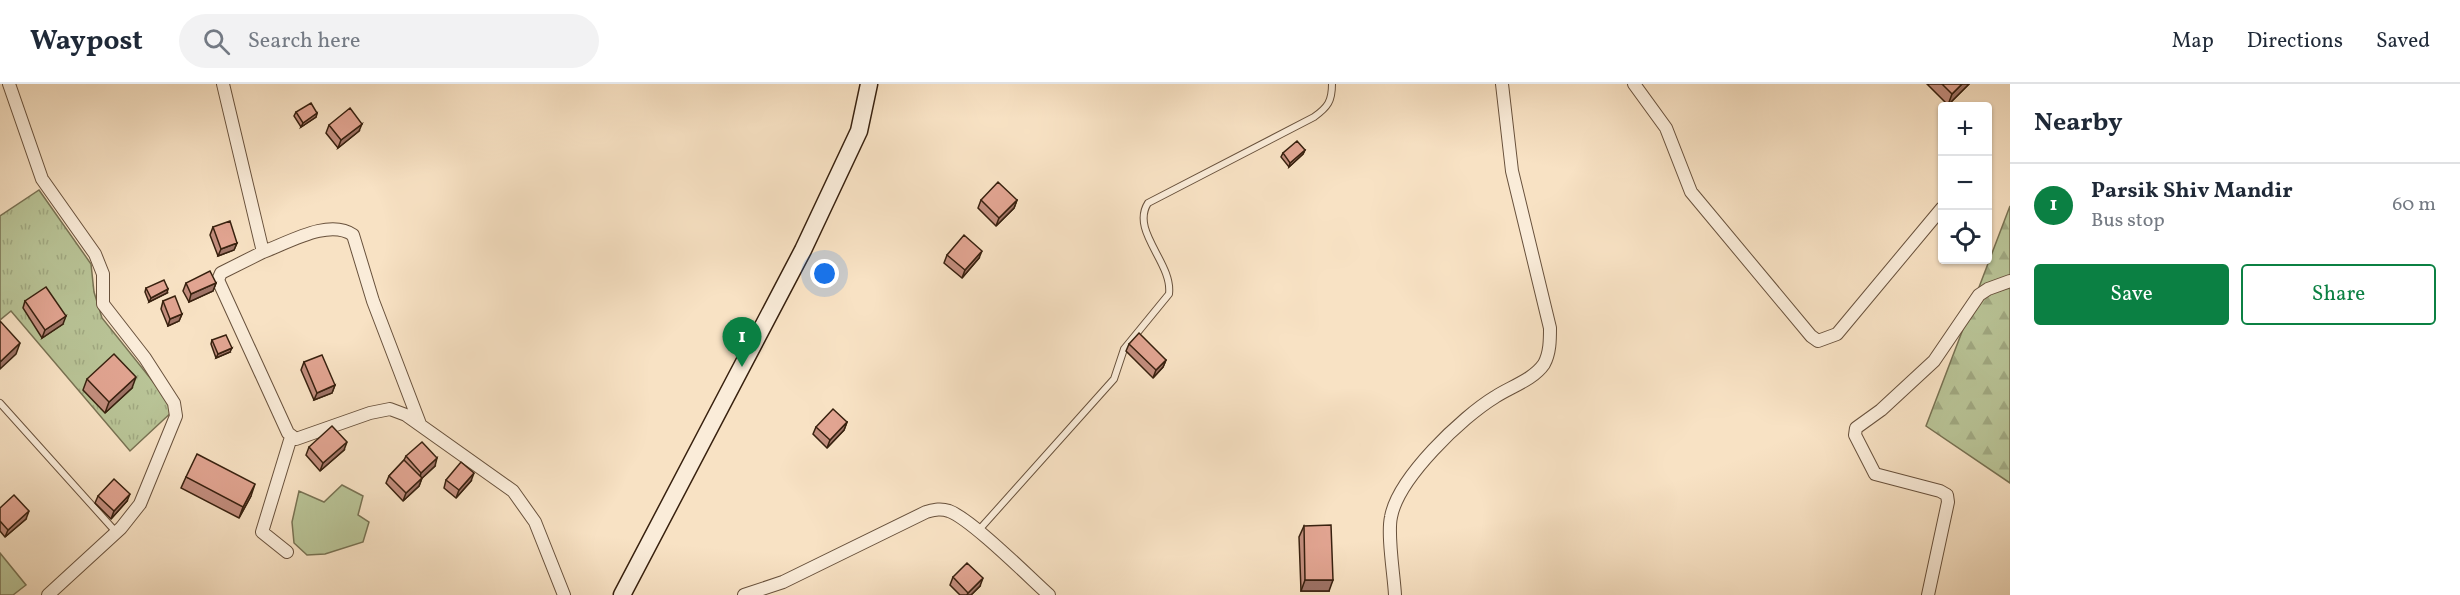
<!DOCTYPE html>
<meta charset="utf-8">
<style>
body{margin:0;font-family:Vollkorn,serif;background:#f2f2f3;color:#1f2937}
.controls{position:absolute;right:18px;top:18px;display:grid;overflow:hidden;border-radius:6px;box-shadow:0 2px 4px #0004}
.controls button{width:54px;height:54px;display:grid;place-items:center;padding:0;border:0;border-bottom:2px solid #e0e1e3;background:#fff;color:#1f2937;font:30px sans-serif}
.you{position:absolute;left:825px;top:190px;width:21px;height:21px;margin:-15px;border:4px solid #fff;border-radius:50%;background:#1a73e8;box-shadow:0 0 0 9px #1a73e833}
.badge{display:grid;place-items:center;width:39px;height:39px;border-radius:50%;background:#0b8043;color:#fff;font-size:20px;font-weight:700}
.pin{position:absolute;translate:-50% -50px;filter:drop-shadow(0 2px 3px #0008)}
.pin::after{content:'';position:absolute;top:32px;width:21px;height:18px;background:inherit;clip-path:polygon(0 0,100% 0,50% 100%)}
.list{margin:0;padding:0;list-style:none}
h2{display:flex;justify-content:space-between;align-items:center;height:78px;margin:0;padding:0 24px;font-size:26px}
h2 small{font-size:20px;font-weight:400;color:#747a83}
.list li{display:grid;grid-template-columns:39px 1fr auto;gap:18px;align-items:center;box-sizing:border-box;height:84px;padding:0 24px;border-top:2px solid #e0e1e3}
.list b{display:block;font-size:22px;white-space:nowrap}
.list p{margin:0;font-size:20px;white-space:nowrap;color:#747a83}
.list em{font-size:20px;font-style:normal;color:#747a83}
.actions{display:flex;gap:12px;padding:18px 24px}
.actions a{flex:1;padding:14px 0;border:2px solid #0b8043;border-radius:6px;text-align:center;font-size:21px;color:#0b8043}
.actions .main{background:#0b8043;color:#fff}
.icon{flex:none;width:33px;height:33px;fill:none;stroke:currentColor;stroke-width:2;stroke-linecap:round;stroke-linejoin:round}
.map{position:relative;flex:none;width:2010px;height:511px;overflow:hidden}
header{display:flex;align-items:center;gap:36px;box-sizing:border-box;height:84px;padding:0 30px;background:#fff;border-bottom:2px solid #e0e1e3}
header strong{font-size:28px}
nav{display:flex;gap:33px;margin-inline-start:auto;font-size:21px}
.search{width:420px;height:54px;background:#f2f2f3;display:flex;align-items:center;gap:15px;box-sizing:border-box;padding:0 21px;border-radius:33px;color:#747a83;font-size:22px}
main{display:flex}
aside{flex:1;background:#fff}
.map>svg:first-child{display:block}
</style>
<header>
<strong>Waypost</strong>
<div class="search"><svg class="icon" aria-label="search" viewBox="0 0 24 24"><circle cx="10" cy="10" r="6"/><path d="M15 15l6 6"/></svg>Search here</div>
<nav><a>Map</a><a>Directions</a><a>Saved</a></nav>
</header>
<main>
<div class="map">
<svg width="2010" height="511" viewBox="0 0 2010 511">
<defs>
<pattern id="forest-firs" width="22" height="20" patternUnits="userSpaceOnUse" patternTransform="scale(1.5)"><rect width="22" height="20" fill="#b9c497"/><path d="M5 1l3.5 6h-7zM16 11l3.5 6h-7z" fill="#a0a881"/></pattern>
<pattern id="park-tufts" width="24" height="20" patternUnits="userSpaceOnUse" patternTransform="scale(1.5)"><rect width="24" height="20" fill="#b9c497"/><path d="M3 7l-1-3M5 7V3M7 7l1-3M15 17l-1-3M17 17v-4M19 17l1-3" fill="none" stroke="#a0a881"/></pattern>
</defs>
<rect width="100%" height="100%" fill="#f8e2c4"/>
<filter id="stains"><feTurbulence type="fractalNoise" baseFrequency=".00333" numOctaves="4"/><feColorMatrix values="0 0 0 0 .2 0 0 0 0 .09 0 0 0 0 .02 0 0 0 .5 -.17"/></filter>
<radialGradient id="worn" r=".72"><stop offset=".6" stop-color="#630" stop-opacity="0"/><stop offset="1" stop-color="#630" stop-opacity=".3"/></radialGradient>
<!-- grass -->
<path fill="#b9c497" stroke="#787253" stroke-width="1.5" d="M342,401L363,412L358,431L369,438L363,458L325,470L307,471L294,459L292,438L299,407L324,418Z
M0,469L26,501L13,511H0Z"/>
<!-- forest -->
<path fill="url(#forest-firs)" stroke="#787253" stroke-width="1.5" d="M2010,122V399L1926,342Z"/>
<!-- park -->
<path fill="url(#park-tufts)" stroke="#787253" stroke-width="1.5" d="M39,106L91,180L94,208L102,234L175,325L130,367L11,227L0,236V132Z"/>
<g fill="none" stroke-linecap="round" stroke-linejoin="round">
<!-- lane casing -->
<g stroke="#68513c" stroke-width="8">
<path id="lane" d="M0,319L116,448
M978,447L1114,295L1124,265L1169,210C1173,179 1130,147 1148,119L1314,33C1328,23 1332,17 1332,0"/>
</g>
<!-- street casing -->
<g stroke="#68513c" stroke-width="14">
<path id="street" d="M9,0L42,95L95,170L103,190V220L145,274L174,319L176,332L140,420L121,444L48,511
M223,0L263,168L221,189L218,196L288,349L296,355L370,329L390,325L406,331L513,407L535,438L564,511
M1634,0L1666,44L1691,108L1811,252L1818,257L1837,250L1942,124
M263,168C288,159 329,134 353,151L373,217L420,340
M287,468L262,448L291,353
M744,511L783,498L926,428C934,426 940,424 949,427C971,435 1028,492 1049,511
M1395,511C1394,491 1387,451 1391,433C1398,394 1462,333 1495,313C1510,303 1533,296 1544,280C1550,269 1550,256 1550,244L1512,87L1502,0
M1928,511L1948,418L1947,411L1940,407L1875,390L1855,351L1856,344L1881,326L1934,277L1979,211L1988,205L2010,197"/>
</g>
<!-- secondary casing -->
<g stroke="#38210f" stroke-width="19">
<path id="secondary" d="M622,511L803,166L859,47L869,0"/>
</g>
<!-- lane -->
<use href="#lane" stroke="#faecd9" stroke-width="6"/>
<!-- street -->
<use href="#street" stroke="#faecd9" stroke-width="12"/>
<!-- secondary -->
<use href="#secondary" stroke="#faecd9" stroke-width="16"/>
</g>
<!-- wall -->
<path fill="#c28d7d" stroke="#38210f" stroke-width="1.5" d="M1927,0H1969L1948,21Z
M296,28L317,29L316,33L301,43L294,32Z
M329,41L359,47L338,64L326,49Z
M1305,66L1303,70L1289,83L1281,73L1283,69Z
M981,116H1017L1014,124L996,142L978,124Z
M213,143L237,159L234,166L218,172L210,151Z
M947,171L979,174L962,194L944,179Z
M186,199H216L213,207L189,218L183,207Z
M146,204L167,209L149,218L145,208Z
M25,217L63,240L42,254L23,224Z
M163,217L182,230L179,237L168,242L161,225Z
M212,256L230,268L216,274L211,260Z
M1129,260L1166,276L1163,283L1153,294L1126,267Z
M304,278L335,301L332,309L314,316L301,286Z
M87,295L132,304L105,329L83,306Z
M847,338L844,346L827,364L813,350L816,343Z
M309,363L344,366L320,387L306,371Z
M406,372L435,382L422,394L419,402L403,417L386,399L389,392L404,376Z
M186,393L251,412L239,434L181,404Z
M446,396L471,397L456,414L444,404Z
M98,412L127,417L111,435L95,419Z
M0,424L26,435L5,453L0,447Z
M1304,442L1329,507H1301L1299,453Z
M953,493L980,502L971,511H960L950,501Z"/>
<!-- shaded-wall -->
<path fill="#9e7366" stroke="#38210f" stroke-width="1.5" d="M1962,0H1969L1948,21L1952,10Z
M317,29L316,33L301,43L303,39Z
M362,40L359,47L338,64L341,56Z
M1305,66L1303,70L1289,83L1290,79Z
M1017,116L1014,124L996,142L999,134Z
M237,159L234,166L218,172L221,165Z
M982,167L979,174L962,194L965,186Z
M216,199L213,207L189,218L191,210Z
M168,205L167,209L149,218L151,214Z
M182,230L179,237L168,242L170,235Z
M66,232L63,240L42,254L45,246Z
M20,259L16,270L0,285V278Z
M232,264L230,268L216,274L218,270Z
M1166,276L1163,283L1153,294L1156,286Z
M136,293L132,304L105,329L109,318Z
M335,301L332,309L314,316L317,309Z
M847,338L844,346L827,364L830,356Z
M347,358L344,366L320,387L323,379Z
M437,374L435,382L419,397L421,389Z
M474,389L471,397L456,414L459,406Z
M422,394L419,402L403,417L406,409Z
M255,400L251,412L239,434L243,423Z
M130,410L127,417L111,435L114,427Z
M29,427L26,435L5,453L8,446Z
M983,494L980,502L971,511H967L968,509Z
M1305,496H1333L1329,507H1301Z"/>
<!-- building -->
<path fill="#e1a491" stroke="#38210f" stroke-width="1.5" d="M1942,0H1962L1952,10Z
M311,19L317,29L303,39L296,28Z
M350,24L362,40L341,56L329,41Z
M1297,57L1305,66L1290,79L1283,69Z
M998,98L1017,116L999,134L981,116Z
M230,137L237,159L221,165L213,143Z
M964,151L982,167L965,186L947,171Z
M210,187L216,199L191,210L186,199Z
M164,196L168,205L151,214L146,204Z
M46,203L66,232L45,246L25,217Z
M175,212L182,230L170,235L163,217Z
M0,237L20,259L0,278Z
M1139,249L1166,276L1156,286L1129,260Z
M226,251L232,264L218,270L212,256Z
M114,270L136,293L109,318L87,295Z
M322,271L335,301L317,309L304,278Z
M833,325L847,338L830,356L816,343Z
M332,342L347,358L323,379L309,363Z
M422,358L437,374L421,389L406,372Z
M197,370L255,400L243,423L186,393Z
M404,376L422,394L406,409L389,392Z
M461,378L474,389L459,406L446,396Z
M114,395L130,410L114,427L98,412Z
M14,411L29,427L8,446L0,437V424Z
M1331,441L1333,496H1305L1304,442Z
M967,479L983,494L968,509L953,493Z"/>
<rect width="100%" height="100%" filter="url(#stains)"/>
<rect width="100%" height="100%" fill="url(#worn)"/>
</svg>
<div class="controls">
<button>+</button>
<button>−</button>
<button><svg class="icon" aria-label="locate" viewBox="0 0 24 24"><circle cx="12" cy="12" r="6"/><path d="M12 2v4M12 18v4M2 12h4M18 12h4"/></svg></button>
</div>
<div class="you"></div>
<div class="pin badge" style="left:742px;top:283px">1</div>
</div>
<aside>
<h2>Nearby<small></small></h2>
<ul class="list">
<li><span class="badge">1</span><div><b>Parsik Shiv Mandir</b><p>Bus stop</p></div><em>60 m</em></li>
</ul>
<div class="actions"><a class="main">Save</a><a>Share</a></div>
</aside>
</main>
